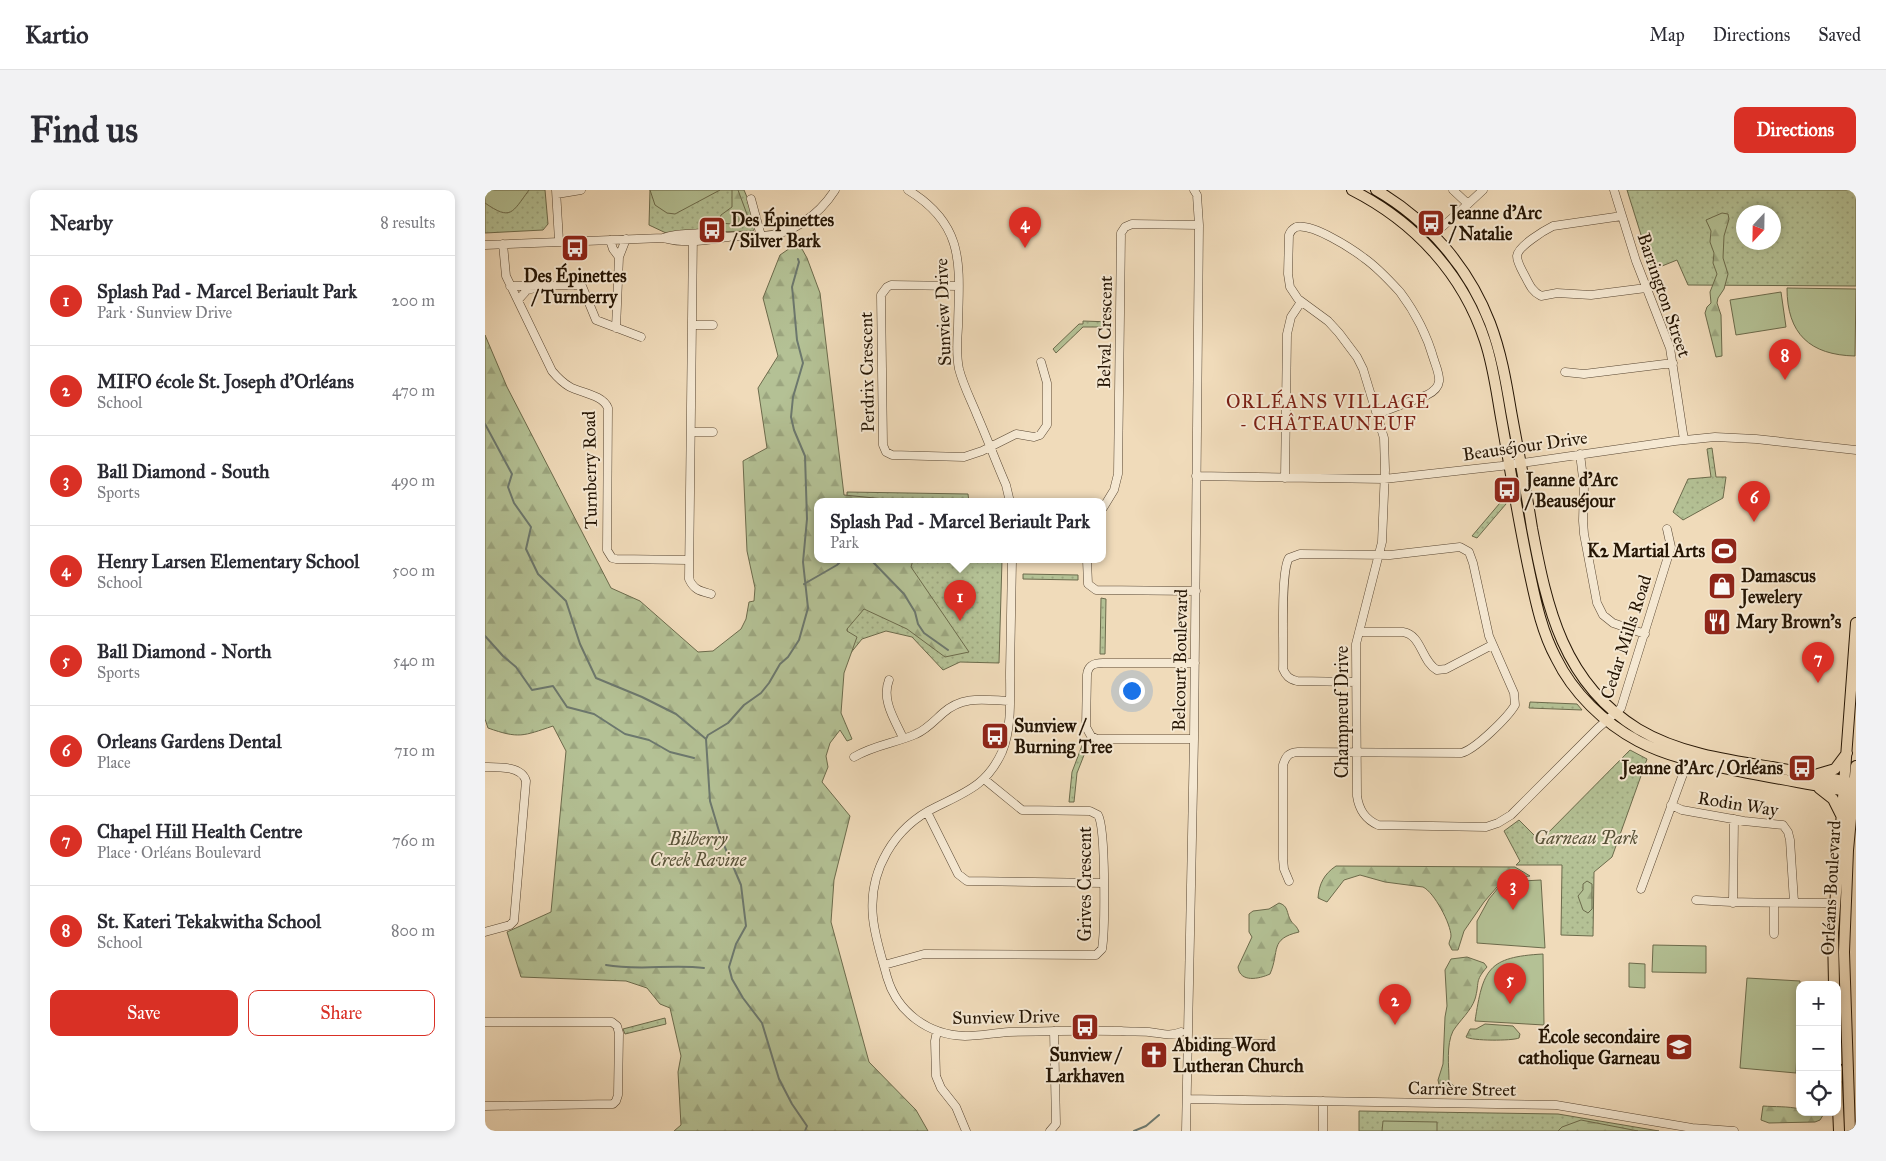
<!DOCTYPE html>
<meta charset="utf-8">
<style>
body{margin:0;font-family:"IM FELL Great Primer",serif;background:#f2f2f3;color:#2b2b33}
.controls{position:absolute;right:15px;bottom:15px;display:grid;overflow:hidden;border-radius:10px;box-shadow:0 2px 8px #0003}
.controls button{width:45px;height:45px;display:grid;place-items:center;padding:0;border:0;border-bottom:1px solid #e1e1e2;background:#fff;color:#2b2b33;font:25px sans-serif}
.compass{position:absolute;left:1251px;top:15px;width:45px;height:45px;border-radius:50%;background:#fff;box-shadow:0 2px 8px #0003;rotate:202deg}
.you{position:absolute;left:646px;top:500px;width:18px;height:18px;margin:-12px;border:4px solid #fff;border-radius:50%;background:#1a73e8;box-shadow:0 0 0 8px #1a73e833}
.badge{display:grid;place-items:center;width:32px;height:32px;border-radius:50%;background:#d93025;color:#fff;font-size:16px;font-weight:700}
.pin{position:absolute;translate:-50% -41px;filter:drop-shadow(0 1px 2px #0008)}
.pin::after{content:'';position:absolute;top:26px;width:18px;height:15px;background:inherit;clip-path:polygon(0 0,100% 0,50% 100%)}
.popup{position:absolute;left:329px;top:308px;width:292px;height:65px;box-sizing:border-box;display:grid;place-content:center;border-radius:10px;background:#fff;filter:drop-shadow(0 1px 4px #0005);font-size:16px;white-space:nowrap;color:#7c7c81}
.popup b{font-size:19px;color:#2b2b33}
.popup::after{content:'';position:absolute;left:50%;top:100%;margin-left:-10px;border:10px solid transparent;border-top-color:#fff}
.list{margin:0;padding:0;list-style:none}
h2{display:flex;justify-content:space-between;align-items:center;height:65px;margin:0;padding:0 20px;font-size:21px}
h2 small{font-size:16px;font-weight:400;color:#7c7c81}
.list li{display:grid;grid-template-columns:32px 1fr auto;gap:15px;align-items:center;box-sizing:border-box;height:90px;padding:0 20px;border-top:1px solid #e1e1e2}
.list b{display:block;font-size:19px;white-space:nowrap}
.list p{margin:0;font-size:16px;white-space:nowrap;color:#7c7c81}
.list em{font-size:16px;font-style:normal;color:#7c7c81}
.actions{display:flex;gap:10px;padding:15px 20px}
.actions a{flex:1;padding:11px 0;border:1px solid #d93025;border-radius:10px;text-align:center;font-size:18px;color:#d93025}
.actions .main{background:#d93025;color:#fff}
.icon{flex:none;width:28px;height:28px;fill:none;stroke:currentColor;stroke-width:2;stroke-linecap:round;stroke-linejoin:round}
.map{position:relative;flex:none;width:1371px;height:941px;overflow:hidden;border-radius:10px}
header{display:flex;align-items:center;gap:30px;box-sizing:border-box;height:70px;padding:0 25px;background:#fff;border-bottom:1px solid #e1e1e2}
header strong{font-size:24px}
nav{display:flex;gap:28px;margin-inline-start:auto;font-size:18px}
.intro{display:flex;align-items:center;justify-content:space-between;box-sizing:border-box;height:120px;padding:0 30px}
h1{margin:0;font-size:35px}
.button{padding:12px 22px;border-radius:10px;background:#d93025;color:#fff;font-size:18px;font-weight:700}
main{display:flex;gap:30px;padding:0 30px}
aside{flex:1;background:#fff;border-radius:10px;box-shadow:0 2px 8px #0003}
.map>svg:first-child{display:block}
</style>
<header>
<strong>Kartio</strong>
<nav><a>Map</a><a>Directions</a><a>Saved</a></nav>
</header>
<div class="intro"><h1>Find us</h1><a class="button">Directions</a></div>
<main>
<aside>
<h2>Nearby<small>8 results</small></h2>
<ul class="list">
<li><span class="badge">1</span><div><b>Splash Pad - Marcel Beriault Park</b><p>Park · Sunview Drive</p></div><em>200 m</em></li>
<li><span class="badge">2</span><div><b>MIFO école St. Joseph d'Orléans</b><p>School</p></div><em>470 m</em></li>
<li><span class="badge">3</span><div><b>Ball Diamond - South</b><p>Sports</p></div><em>490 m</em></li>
<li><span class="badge">4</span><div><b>Henry Larsen Elementary School</b><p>School</p></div><em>500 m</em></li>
<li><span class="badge">5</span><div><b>Ball Diamond - North</b><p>Sports</p></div><em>540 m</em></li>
<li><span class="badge">6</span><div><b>Orleans Gardens Dental</b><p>Place</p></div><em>710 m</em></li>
<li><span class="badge">7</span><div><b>Chapel Hill Health Centre</b><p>Place · Orléans Boulevard</p></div><em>760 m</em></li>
<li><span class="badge">8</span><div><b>St. Kateri Tekakwitha School</b><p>School</p></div><em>800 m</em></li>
</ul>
<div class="actions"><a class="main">Save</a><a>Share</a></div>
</aside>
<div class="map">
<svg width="1371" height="941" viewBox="0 0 1371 941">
<defs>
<pattern id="green-dots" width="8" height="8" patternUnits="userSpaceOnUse" patternTransform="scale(1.25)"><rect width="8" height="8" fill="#b4c195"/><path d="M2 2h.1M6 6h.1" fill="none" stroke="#9ba57f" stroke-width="1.8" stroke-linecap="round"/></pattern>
<pattern id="forest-firs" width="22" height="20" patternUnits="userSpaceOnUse" patternTransform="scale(1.25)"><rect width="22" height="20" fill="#b4c195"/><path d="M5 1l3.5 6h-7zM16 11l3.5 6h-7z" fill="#9ba57f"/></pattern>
</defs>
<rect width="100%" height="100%" fill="#f0dbba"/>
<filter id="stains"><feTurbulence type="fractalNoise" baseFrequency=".004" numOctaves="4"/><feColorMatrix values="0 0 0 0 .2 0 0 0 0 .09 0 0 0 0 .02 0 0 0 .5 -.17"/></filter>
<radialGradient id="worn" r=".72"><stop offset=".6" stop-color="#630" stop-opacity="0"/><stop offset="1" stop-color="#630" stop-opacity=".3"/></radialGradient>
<!-- green -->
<path fill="url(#green-dots)" stroke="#6c6b4c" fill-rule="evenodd" d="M0,0H60L63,34L58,40L0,43Z
M165,0H259L273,33L268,41L181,43L164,35Z
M1142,0H1371V96L1203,95L1192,70L1167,80ZM1258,22H1288V52H1258Z
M598,131L626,132V137H598L571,163L568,159L594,134H598Z
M1227,258L1231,287H1241L1238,308L1198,330L1188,322L1203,289L1226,287L1222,259Z
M362,302L483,304L484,312H362Z
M1020,307L1021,314L992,348L987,346Z
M367,370H517L514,473L475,472L458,480L427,447L401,441L377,449L360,470Z
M538,384L593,385V390L538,389Z
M616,408L621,409L620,464H615Z
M1045,512L1092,514L1097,520L1044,518Z
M598,553L603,555L592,583L589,612H584L587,582Z
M1145,560L1162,569L1127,667L1109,682L1108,746L1076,745L1077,675H1031L1035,671L1019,641L1034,630L1055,651Z
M180,828L181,834L140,844L138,839Z
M874,921L1073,924L1174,941H874Z"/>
<!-- forest -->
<path fill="url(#forest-firs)" stroke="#6c6b4c" d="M247,0H253L263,27L262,33L257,35L236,33L234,30L236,25L247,17Z
M1237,23L1243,24L1244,29L1239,46L1238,68L1243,84L1239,99L1233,108L1232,113L1236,125L1237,166L1231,167L1220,123L1222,117L1226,113L1225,102L1232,84L1228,73L1229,63L1225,52L1226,41L1221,30Z
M308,56L317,59L322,68L335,103L359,305L430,312H332V370H428L426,377L484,462L460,467L422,439L379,419L362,439V441L372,447L359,483L356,523L367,549L362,551L355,540L345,553L341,566L343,577L337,592L365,626L349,690L346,732L384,872L431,920L443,941H189L196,935L193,882L196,866L185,818L175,814L162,798L141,791L36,787L22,742L66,722L81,561L68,536C38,546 34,549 3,538L0,529V145L22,197L126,398L155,411L213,462L228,461L256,439L261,429L264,412L269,411L270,398L262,361L258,271L282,258L273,198L293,166L278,108L295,65Z
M851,676L1030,677L1045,686L1019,689L999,712L979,741L973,760H967L964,754C964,751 966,749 966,746C966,734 949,702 938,697L900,692L875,685L859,690L842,712L833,708C834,694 839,684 851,676Z
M1102,691L1107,694V719L1103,723L1098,720L1093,706L1098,700V694Z
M794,713C804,716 801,723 806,731C809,735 812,736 814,742C784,749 795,761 785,784C774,789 755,793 753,777L767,747L764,742V724L768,721L784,719Z
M982,767L999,773L1002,777C989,792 995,792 990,809C986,821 975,830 968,841C961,855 964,876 964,891L969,896L965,904L955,899L953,890L958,874L960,827L962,816L960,780L966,769Z
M1000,834L1028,836L1035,844L1034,848C1027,851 987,851 981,847L985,839H991Z
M1278,916C1290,917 1302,916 1315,919V922H1340L1335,930L1330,932L1284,933L1276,930Z
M1096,930L1153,941H1073L1077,937Z"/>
<!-- pitch -->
<path fill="#b4c195" stroke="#6c6b4c" d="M0,0H44C27,23 26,31 0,13Z
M165,0H235L190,24L182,23L170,15Z
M1302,98L1371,99L1370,166C1325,165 1302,144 1302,98Z
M1296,102L1301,137L1251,145L1245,110Z
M1056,690L1060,758L992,753V731L1004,709L1018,692Z
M1168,755L1221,756V783L1167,782Z
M1058,764L1059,835L990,831C998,779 1003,767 1058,764Z
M1144,773L1160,774V798L1144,797Z
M1262,788L1315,791L1311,883L1255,878Z
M898,931L952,932V941H897Z"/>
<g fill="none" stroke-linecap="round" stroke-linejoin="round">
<!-- stream -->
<path stroke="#6c786e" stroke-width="2" d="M0,234L27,284L23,297L29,313L46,337L41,359L53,384L81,411L95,454L111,488L157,507L191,524L221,549L225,611L236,648L256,695L261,736L251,754L244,777L247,789L258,808L277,833L294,889L307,914L322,936L320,941
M386,370L419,404L430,422L433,434L439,443L463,460
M319,394L352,375L357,370
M0,446L18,466L31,477L47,500L68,496L82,517L109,524L140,544L164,550L185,562L209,568
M221,549L223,545L243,533L259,515L276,503L284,493L295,474L303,467L314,450L323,418L318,372L322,329L320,266L309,240L306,227L308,207L318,173L312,150L308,106L307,97L314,72L313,69
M121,775C153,781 187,774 219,778
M649,941L661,936L674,925"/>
<!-- minor casing -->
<g stroke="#584632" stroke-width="9">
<path id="minor" d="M71,0L74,51
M423,0C482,36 474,77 473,137C472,151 471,165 474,179C478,195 486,210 492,225C502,248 511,272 521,295L525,312
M968,0L983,14L998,0
M1129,0L1151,71L1185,158L1199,250
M72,4L96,0
M266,9L276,46
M1137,26L1068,36C1060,40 1033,56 1032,66C1032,73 1038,82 1041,88C1045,96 1048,102 1056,106L1072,103L1106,105L1161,98
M208,44L204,389C209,400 215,401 226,404
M948,45L983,14
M182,49C201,54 224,50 243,47C254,45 266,47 278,46C308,44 334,25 350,0
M125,50L128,59L134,67
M18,54L21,86L67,181C72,187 78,193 85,197C97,203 118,205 123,218L122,360L127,368L131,369L203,370
M0,55L178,48C194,42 227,42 243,47
M25,96L94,95L97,96L111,130L156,147
M473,96L406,95L402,97L396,105L398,255L401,262L407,265L479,267L497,261L531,244L549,247L555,245L562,235V193L556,172
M33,110L42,100L50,98
M207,135H228
M131,138L134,67L141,49
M1080,182L1099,184L1188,173
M892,224L942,205C960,196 954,185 949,170C942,145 930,122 915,102C904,90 892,77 879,68C866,58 827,33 811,37C807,39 805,42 804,45L803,84L805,97L813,109L843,131L854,143L872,167L878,179L899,248L900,280L897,352L871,454L872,606C874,620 880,629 893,635L1001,637L1013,633L1026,625L1113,538L1136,518L1186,357L1182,339
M206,242H228
M1095,264L1099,296L1098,331L1099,344L1112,413L1118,425L1128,433L1160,444
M711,286L899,289L1016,276L1190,251L1230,247L1271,249L1371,260
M800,288L802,144L806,127L816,112
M618,318L629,300L633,284L636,43L640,37L647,34L714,35
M527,370C526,407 526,445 525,482C525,508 527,538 517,562C502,595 481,602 451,617C409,637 383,681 388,728C390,748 397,768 402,787C412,822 443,845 480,846C494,846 509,843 524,842C561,841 599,840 636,841C645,842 655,841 664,842C675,843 685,847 696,842
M602,370L603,394L611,400L711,401
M874,442H918C937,445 936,471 952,480L961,479L1007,455
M404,490C396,510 410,530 418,548
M709,549H612L606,546L601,537L602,485C603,475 609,473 618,473H710
M369,567C389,555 411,553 431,544C441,540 450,530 458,523C478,505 500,510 524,511
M0,577C13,577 37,576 41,591L29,731L25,735L0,742
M1186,615L1197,620L1259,631L1298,635L1303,642L1305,650L1309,712
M442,622L473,684L482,691L618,693
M804,691L799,679L798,669V575C801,566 803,563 813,562L976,563C990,560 1023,527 1030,515L1029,503L1004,446L988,373L984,362L975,357L905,365L815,364L804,368C795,382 799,458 798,479C801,486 804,489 812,491L871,492
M1156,699L1205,565
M1211,710C1258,714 1303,712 1350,713
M1248,713L1249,629
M1289,714V744
M399,775L439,764L606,765H611L617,759C620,741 621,638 613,625L605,621L537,620L499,589
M0,832H127L132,836L134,843L133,905L131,911L128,914L0,916
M452,841L450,851L451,886L456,898L471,917L481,941
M703,852L781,854
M702,909L1071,915L1207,938L1249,941
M565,941L571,934L569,841
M701,941L709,549L714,35L712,5L709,0
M838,941V911"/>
</g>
<!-- major casing -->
<g stroke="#251504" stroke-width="12">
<path id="major" d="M867,0C930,32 978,84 1000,151C1009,178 1012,206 1017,233C1026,284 1034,334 1045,385C1051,413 1057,442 1071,468C1088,503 1119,533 1153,551C1185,568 1220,574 1254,581C1293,589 1332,595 1371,603
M891,0C943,30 984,78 1005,133C1016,162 1021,191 1026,221C1033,260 1041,299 1047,338C1062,418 1078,493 1153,539C1193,563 1242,570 1287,577C1315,582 1343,587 1371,594
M1333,584L1350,579L1362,563
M1334,598L1348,609L1356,625
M1349,795L1348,743L1371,433
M1352,878V891
M1352,893L1354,941
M1365,941L1359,762L1363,660L1371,576"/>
</g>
<!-- minor -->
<use href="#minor" stroke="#f5e8d2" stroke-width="8"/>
<!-- major -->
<use href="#major" stroke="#f0dbba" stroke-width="10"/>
</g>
<!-- icons -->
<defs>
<g id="bus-square" transform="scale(1.4375)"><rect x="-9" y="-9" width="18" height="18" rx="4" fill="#8f2418" stroke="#f5e8d2"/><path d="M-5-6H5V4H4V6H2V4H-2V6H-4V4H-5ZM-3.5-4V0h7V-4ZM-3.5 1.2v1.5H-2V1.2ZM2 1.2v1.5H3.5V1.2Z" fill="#fff"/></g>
<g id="stadium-square" transform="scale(1.4375)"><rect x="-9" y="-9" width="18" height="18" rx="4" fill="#8f2418" stroke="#f5e8d2"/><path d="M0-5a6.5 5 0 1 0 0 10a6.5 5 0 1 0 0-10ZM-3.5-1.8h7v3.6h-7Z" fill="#fff"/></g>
<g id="shop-square" transform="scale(1.4375)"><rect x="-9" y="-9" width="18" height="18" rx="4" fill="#8f2418" stroke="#f5e8d2"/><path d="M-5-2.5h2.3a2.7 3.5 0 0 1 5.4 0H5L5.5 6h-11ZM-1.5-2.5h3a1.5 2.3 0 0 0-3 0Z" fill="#fff"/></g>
<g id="restaurant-square" transform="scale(1.4375)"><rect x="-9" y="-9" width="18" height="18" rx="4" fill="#8f2418" stroke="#f5e8d2"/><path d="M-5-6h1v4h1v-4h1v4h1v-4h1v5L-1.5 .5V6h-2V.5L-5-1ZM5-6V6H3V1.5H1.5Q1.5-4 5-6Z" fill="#fff"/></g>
<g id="school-square" transform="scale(1.4375)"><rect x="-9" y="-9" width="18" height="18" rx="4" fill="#8f2418" stroke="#f5e8d2"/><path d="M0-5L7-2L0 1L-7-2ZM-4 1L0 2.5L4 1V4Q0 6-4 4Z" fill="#fff"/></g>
<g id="church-square" transform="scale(1.4375)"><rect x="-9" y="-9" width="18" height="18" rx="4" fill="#8f2418" stroke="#f5e8d2"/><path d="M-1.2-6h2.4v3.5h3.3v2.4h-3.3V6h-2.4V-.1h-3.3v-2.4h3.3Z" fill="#fff"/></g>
</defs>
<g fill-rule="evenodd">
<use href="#bus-square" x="946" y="33"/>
<use href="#bus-square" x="227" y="40"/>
<use href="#bus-square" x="90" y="58"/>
<use href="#bus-square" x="1022" y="300"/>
<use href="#stadium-square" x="1239" y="361"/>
<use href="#shop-square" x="1237" y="396"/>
<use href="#restaurant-square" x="1232" y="432"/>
<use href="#bus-square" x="510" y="546"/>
<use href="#bus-square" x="1317" y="578"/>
<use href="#bus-square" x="600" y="837"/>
<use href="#school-square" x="1194" y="857"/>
<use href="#church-square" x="669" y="865"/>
</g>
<g text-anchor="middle" stroke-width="4" stroke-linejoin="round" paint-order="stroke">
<!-- poi labels -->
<g font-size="18" font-weight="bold" fill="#251504" stroke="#f5e8d2" text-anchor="start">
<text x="965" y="29">Jeanne d'Arc<tspan x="965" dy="21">/ Natalie</tspan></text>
<text x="246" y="36">Des Épinettes<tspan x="246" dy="21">/ Silver Bark</tspan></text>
<text x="90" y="92" text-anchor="middle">Des Épinettes<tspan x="90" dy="21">/ Turnberry</tspan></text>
<text x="1041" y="296">Jeanne d'Arc<tspan x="1041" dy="21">/ Beauséjour</tspan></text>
<text x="1220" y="367" text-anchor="end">K2 Martial Arts</text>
<text x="1256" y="392">Damascus<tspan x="1256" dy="21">Jewelery</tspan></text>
<text x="1251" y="438">Mary Brown's</text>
<text x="529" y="542">Sunview /<tspan x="529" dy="21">Burning Tree</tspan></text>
<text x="1298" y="584" text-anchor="end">Jeanne d'Arc / Orléans</text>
<text x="1175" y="853" text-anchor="end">École secondaire<tspan x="1175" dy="21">catholique Garneau</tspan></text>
<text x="688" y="861">Abiding Word<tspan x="688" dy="21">Lutheran Church</tspan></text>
<text x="600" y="871" text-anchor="middle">Sunview /<tspan x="600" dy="21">Larkhaven</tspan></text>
</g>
<!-- street labels -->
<g font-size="18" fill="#251504" stroke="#f5e8d2">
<text transform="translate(1179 105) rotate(71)" y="6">Barrington Street</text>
<text transform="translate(458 122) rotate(-92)" y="6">Sunview Drive</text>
<text transform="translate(620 142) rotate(-89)" y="6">Belval Crescent</text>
<text transform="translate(382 182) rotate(-91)" y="6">Perdrix Crescent</text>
<text transform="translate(1040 256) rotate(-8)" y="6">Beauséjour Drive</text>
<text transform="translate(105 280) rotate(-91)" y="6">Turnberry Road</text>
<text transform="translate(1141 447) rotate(-72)" y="6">Cedar Mills Road</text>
<text transform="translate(695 470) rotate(-89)" y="6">Belcourt Boulevard</text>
<text transform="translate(857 522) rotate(-90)" y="6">Champneuf Drive</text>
<text transform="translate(1253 614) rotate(9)" y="6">Rodin Way</text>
<text transform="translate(600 694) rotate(-90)" y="6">Grives Crescent</text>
<text transform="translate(1346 698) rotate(-87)" y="6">Orléans Boulevard</text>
<text transform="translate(521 827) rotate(-1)" y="6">Sunview Drive</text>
<text transform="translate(977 899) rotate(1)" y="6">Carrière Street</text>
</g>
<!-- park labels -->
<g font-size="18" font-style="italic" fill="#575137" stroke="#f5e8d2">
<text x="1101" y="654">Garneau Park</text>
<text x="213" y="655">Bilberry<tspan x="213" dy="21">Creek Ravine</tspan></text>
</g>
<!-- neighbourhood labels -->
<g font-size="19" letter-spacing="1" fill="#7a1f14" stroke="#f5e8d2">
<text x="843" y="218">ORLÉANS VILLAGE<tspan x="843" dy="22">- CHÂTEAUNEUF</tspan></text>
</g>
</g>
<rect width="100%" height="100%" filter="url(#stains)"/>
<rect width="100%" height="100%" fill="url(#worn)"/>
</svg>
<div class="controls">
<button>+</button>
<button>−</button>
<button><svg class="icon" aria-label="locate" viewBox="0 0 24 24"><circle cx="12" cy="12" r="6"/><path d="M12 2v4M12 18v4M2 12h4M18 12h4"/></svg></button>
</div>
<svg class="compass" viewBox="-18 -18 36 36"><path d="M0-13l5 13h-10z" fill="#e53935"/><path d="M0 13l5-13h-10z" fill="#7c7c81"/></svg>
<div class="you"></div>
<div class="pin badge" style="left:475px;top:431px">1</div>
<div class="popup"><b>Splash Pad - Marcel Beriault Park</b>Park</div>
<div class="pin badge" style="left:910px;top:835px">2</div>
<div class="pin badge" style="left:1028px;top:720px">3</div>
<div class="pin badge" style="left:540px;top:58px">4</div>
<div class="pin badge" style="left:1025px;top:814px">5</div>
<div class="pin badge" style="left:1269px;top:332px">6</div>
<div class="pin badge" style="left:1333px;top:493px">7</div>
<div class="pin badge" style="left:1300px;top:190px">8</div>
</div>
</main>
